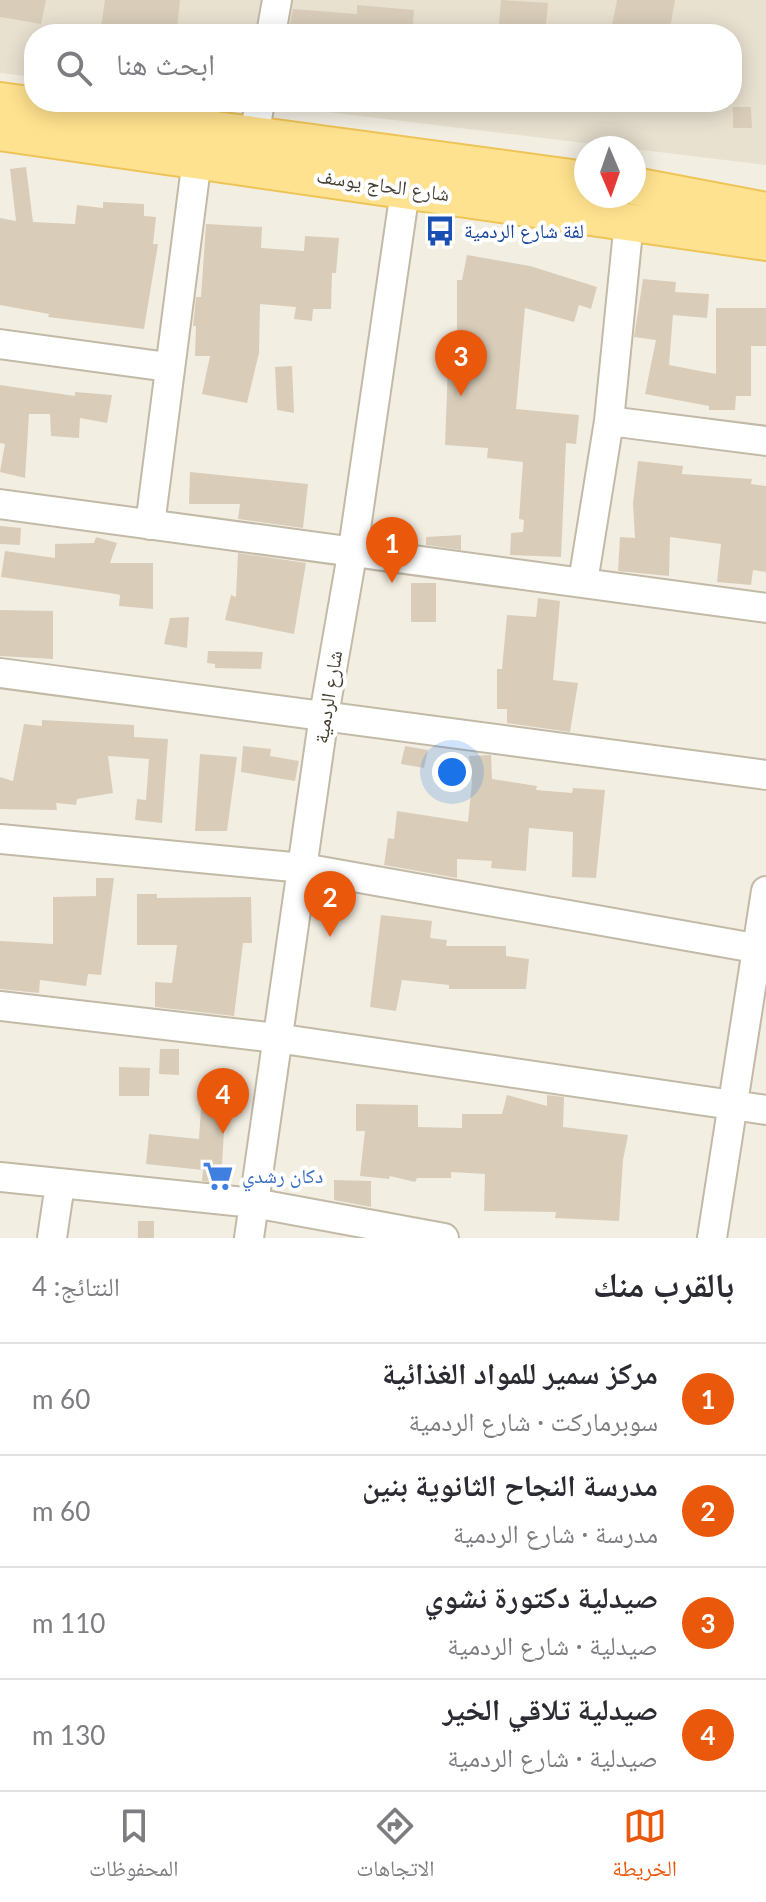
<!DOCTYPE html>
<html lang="ar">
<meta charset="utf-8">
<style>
body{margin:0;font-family:Lato,"Noto Naskh Arabic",sans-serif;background:#f2f2f3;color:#2b2b33;direction:rtl}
.compass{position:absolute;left:574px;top:136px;width:72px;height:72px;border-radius:50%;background:#fff;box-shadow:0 4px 20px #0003;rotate:178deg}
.you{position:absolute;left:452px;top:772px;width:28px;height:28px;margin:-20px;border:6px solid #fff;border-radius:50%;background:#1a73e8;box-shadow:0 0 0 12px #1a73e833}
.badge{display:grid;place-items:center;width:52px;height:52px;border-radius:50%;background:#ea580c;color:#fff;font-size:26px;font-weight:700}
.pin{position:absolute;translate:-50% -66px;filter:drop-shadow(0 2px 4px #0008)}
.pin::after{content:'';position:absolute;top:42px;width:28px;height:24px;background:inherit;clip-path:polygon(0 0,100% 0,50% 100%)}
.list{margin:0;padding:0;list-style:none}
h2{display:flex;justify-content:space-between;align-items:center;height:104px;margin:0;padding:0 32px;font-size:34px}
h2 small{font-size:26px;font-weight:400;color:#7c7c81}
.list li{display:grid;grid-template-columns:52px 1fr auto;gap:24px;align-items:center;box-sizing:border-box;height:112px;padding:0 32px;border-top:2px solid #e1e1e2}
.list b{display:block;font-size:30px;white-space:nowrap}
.list p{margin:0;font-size:26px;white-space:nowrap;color:#7c7c81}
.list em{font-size:26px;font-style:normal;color:#7c7c81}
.icon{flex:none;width:44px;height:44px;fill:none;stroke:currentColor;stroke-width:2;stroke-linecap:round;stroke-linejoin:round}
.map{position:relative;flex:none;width:766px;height:1238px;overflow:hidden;direction:ltr}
.search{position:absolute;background:#fff;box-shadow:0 4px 20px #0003;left:24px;right:24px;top:24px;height:88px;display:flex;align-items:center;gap:20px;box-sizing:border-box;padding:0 28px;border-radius:32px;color:#7c7c81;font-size:30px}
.sheet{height:552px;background:#fff}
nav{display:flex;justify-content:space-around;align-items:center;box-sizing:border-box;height:112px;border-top:2px solid #e1e1e2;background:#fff;font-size:22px;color:#7c7c81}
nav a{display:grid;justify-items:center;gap:4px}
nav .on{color:#ea580c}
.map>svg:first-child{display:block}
</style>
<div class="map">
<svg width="766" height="1238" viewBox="0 0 766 1238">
<rect width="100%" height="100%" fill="#f3eee2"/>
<!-- residential -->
<path fill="#e8e1d0" d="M0,0H766V165L244,102H732V34H34V77L0,73Z"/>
<!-- building -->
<path fill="#d9cdba" d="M0,0H46L41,24L0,17Z
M105,0H180L177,29L165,28V34H100Z
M501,0L548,3L545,34H498Z
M617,0H675L669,34H634L635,27L612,25Z
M357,5L414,10L412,34H288L293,9L357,14Z
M733,107H751L752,128H733Z
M26,167L33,222L75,224L77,205L103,208V202L144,204V216L156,217L153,244H158L144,329L48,317L49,314L0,305V218L16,221L10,169Z
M206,224L262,227L261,248L304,251L305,236L339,238L336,273H332L331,309H313L312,321L294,319L296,307L260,304L259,353L247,403L202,394L210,356H195L196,326H193L196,297H201Z
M467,255L530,266L597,287L591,309L579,305L574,322L525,308L516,409L579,415L576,444L566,443L561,557L510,555L511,533L523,532L524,520L519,519L523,462L487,458L488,448L445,445L449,339L457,340V280H462Z
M643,279L676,282L675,292L709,294L707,318L673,315L669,365L716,374V308H766V346H751V396H736L735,410H709V406L645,394L656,340L634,337Z
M292,366L294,413L277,410L275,367Z
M0,385L75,396V392L112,395L107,423L80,418L79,438L51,436L50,414H29L25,478L0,472L5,444L0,443Z
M638,461L683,466L682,474L752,479L751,484L766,486V572L753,570L751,585L717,582L721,544L670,537L669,576L618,571L620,537L635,538L633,503Z
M190,472L308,484L303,528L238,519L240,504H189Z
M0,526L21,528L20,545L0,544Z
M461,535V550L426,545V537Z
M96,537L117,543L110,563H153V609L119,606L120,595L116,594L1,577L5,551L55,558V544L94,543Z
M238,553L306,563L294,634L225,620L231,595L236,597Z
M411,583H436V622H411Z
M538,598L560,601L553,680L578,683L570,732L507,723V709H497V669H502L507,615L536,617Z
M0,610L53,611V659L0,656Z
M189,617L187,648L164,644L170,618Z
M208,651L263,652L261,669L215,668V664L207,663Z
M42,720L134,725V737L168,739L162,823L135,820L137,799L146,800L149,759L108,756L113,793L77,799L76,805L56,803L57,810L0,809V777L13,781L24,724L42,726Z
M243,746L271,749L270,756L299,761L295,781L241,772Z
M405,746L428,750L424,768L401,764Z
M200,754L237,757L227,831H195Z
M491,755L492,779L537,786L536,790L572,793L573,788L605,790L596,878L572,877L573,832L529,828L526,871L491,868L492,861L457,859V878L384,865L388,838L394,839L397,811L468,822L472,782L469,756Z
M96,878H114L101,975L88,974L86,986L40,980L39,993L0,989V941L53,944V897L96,896Z
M137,894H157V898L251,897L252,943H243L234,1016L155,1007V982L172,983L177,945H137Z
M381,915L432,921L430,938L447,940L446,946H506V956L529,959L526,989H449V985L402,980L396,1011L370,1007Z
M160,1049H179V1075L159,1074Z
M119,1067L150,1068L149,1096H119Z
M202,1093L226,1094L221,1183L202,1181L203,1170L146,1164L149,1134L199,1139Z
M507,1095L547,1106V1095L564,1097L563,1127L628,1135L623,1160L619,1221L555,1218L556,1212L484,1211L485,1174L451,1172V1178H417L415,1182L390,1176L389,1179L360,1176L365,1131H356V1104L418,1105V1127L462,1128V1114H502Z
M334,1180L371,1181V1207L334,1200Z
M138,1221H154V1238H138Z"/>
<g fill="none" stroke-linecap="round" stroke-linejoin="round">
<!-- minor casing -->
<g stroke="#c2b9a7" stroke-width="32">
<path id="minor" d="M271,34L277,0
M254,136L260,102
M0,344L168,367
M609,421L766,441
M0,504L766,608
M150,525L197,159
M583,582L609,421L629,221
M0,673L766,775
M0,839L303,868L766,950
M0,1006L276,1038L766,1110
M0,1177L254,1203L444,1238
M52,1238L60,1184
M249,1238L324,715L353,549L408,170
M712,1238L766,891"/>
</g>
<!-- major casing -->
<g stroke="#eec456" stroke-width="40">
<path id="major" d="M0,101L586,180
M0,132L766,242
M634,186L766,211"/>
</g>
<!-- minor -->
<use href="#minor" stroke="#fff" stroke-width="28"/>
<!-- major -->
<use href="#major" stroke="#ffe28f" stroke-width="36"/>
</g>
<!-- icons -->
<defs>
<g id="bus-bare" transform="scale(2.4)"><path d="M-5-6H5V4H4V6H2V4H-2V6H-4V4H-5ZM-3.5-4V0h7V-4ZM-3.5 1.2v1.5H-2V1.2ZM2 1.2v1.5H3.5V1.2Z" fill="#1a4fb4" stroke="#fff" stroke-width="2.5" paint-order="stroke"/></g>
<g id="supermarket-bare" transform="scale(2.4)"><path d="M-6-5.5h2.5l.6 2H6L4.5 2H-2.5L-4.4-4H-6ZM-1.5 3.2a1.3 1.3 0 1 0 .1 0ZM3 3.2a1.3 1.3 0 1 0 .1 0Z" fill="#3f7fe0" stroke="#fff" stroke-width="2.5" paint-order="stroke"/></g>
</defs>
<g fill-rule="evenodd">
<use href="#bus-bare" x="440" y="231"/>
<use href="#supermarket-bare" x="218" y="1176"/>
</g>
<g text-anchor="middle" stroke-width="8" stroke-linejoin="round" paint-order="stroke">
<!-- street labels -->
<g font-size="20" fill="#453e32" stroke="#fff">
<text transform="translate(383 185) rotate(8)" y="7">شارع الحاج يوسف</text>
<text transform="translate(328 697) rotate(-81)" y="7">شارع الردمية</text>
</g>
<!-- transit labels -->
<g font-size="20" fill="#164399" stroke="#fff" text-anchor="start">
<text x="464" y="238">لفة شارع الردمية</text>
</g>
<!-- shop labels -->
<g font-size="20" fill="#366cbe" stroke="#fff" text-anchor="start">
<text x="242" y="1183">دكان رشدي</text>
</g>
</g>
</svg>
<svg class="compass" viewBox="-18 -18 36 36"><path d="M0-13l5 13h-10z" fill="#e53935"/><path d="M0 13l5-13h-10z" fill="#7c7c81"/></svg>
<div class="you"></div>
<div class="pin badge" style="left:392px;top:583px">1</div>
<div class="pin badge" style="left:330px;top:937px">2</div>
<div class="pin badge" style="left:461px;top:396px">3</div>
<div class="pin badge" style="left:223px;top:1134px">4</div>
<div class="search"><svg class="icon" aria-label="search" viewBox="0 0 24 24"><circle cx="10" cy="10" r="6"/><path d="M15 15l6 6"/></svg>ابحث هنا</div>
</div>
<section class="sheet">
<h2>بالقرب منك<small>النتائج: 4</small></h2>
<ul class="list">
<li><span class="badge">1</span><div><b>مركز سمير للمواد الغذائية</b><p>سوبرماركت · شارع الردمية</p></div><em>60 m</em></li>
<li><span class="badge">2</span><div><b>مدرسة النجاح الثانوية بنين</b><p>مدرسة · شارع الردمية</p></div><em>60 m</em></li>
<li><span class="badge">3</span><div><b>صيدلية دكتورة نشوي</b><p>صيدلية · شارع الردمية</p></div><em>110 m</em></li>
<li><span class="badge">4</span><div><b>صيدلية تلاقي الخير</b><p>صيدلية · شارع الردمية</p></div><em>130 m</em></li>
</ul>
</section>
<nav>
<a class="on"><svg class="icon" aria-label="map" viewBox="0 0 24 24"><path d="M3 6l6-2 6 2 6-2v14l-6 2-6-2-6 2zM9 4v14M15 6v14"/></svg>الخريطة</a>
<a><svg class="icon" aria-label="directions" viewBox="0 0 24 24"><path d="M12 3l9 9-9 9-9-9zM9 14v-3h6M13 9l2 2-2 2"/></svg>الاتجاهات</a>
<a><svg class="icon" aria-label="saved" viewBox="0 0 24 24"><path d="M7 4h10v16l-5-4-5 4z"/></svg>المحفوظات</a>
</nav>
